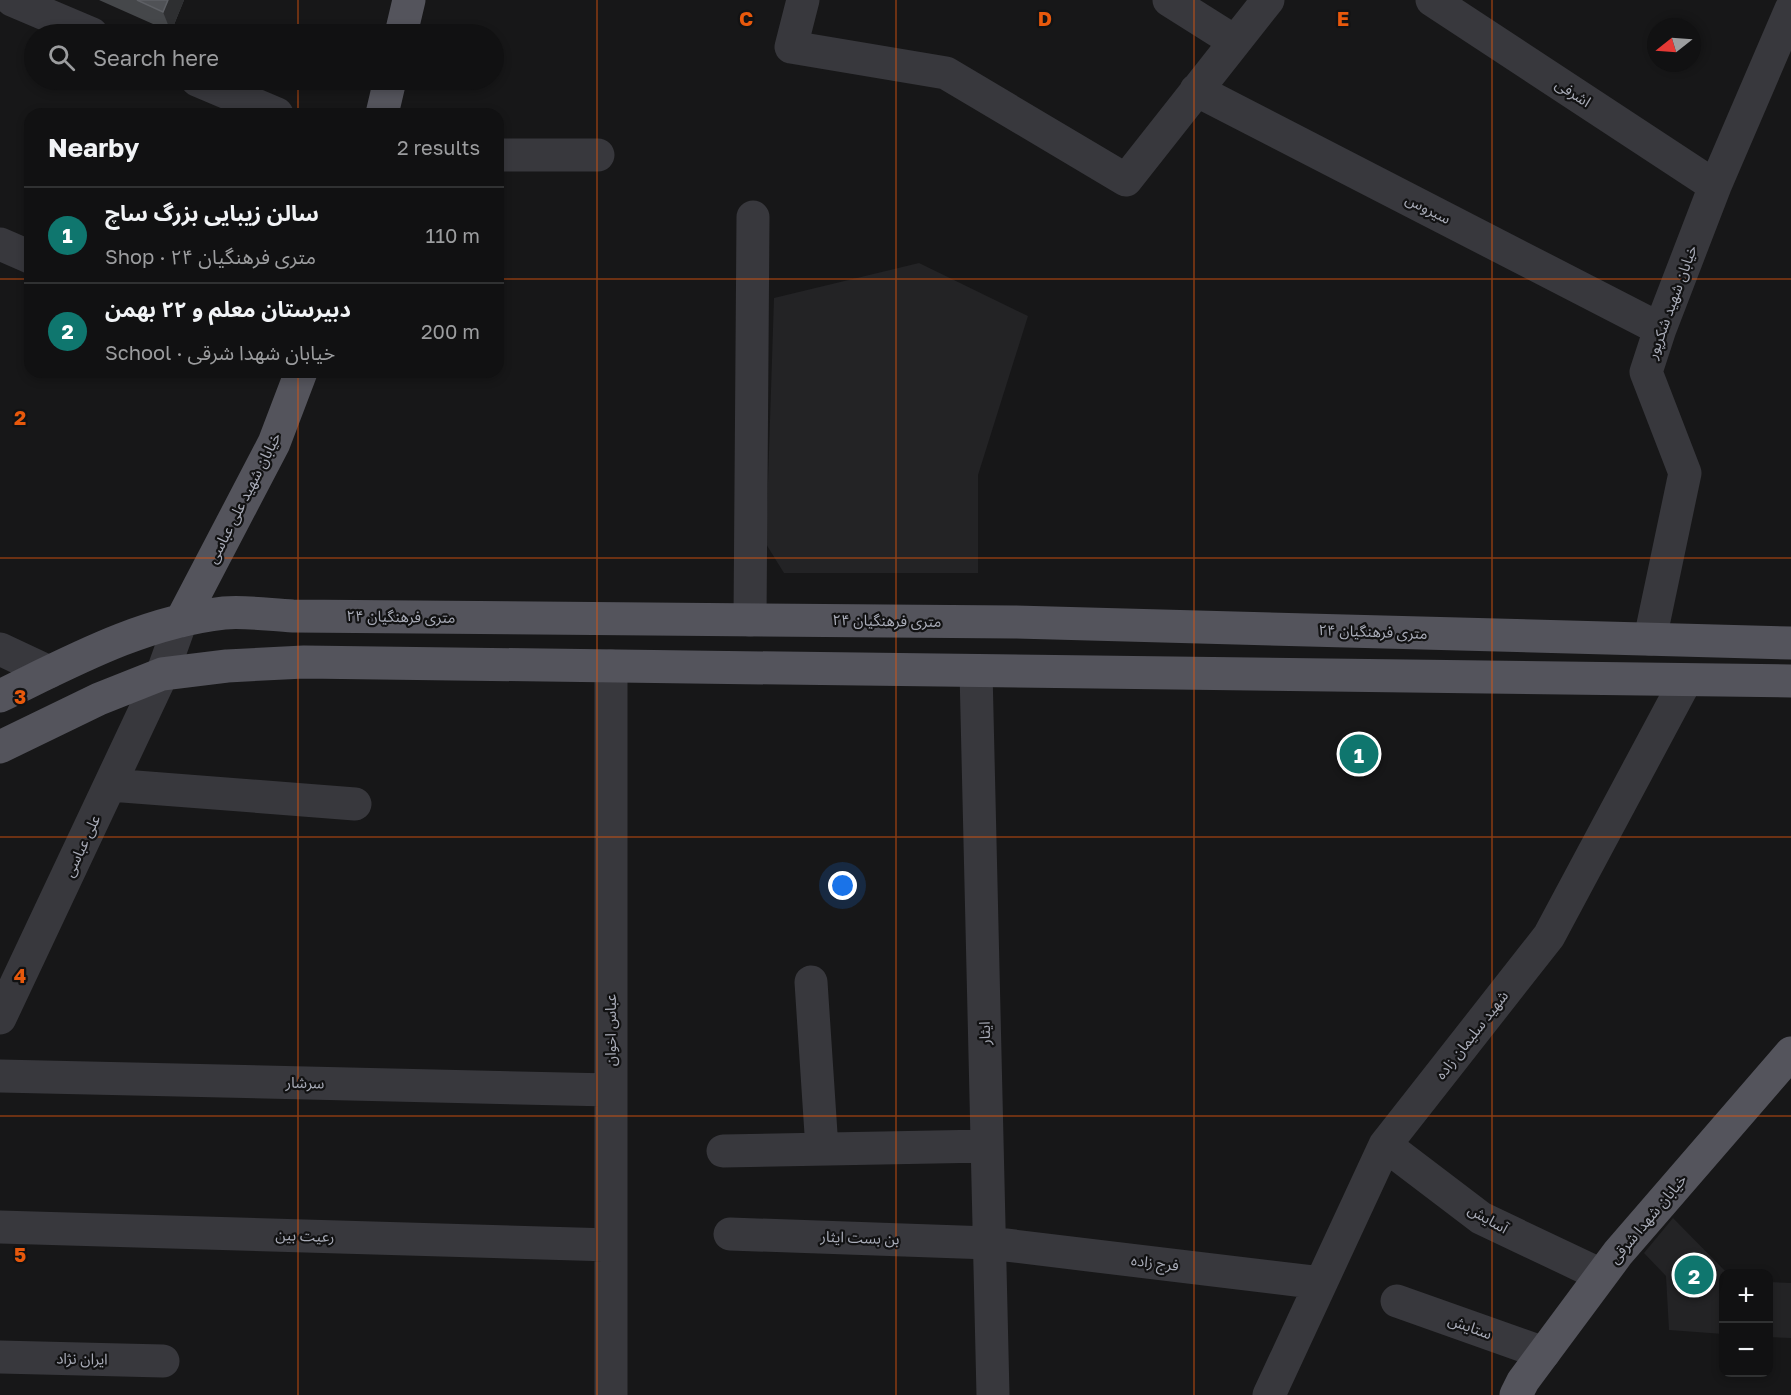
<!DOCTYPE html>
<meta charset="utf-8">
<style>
body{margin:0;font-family:"Golos Text","Noto Sans Arabic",sans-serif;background:#1a1a1b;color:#f1f3f6}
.controls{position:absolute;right:18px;bottom:18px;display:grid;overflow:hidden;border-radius:12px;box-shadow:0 3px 9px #0003}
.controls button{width:54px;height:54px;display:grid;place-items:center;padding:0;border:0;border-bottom:2px solid #303132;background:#111112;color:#f1f3f6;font:30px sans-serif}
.compass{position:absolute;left:1647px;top:18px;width:54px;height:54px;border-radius:50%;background:#111112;box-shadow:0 3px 9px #0003;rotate:253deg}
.you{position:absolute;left:843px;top:886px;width:21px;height:21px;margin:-15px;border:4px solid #fff;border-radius:50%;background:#1a73e8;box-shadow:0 0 0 9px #1a73e833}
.badge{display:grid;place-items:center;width:39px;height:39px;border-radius:50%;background:#0f766e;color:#fff;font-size:20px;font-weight:700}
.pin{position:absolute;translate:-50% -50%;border:3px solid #fff;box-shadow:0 2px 6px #0006}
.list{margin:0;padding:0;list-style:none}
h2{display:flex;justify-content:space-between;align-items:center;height:78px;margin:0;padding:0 24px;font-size:26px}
h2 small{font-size:20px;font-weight:400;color:#9c9d9f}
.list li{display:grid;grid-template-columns:39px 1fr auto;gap:18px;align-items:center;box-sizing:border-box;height:96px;padding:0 24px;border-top:2px solid #303132}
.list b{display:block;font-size:22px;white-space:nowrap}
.list p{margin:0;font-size:20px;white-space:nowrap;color:#9c9d9f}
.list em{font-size:20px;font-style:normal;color:#9c9d9f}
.icon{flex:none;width:33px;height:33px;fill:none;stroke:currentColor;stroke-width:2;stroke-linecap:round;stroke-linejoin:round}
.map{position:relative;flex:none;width:1791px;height:1395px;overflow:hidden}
.search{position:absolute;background:#111112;box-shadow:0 3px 9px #0003;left:24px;top:24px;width:480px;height:66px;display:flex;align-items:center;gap:15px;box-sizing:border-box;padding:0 21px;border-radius:33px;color:#9c9d9f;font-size:22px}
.panel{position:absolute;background:#111112;box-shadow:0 3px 9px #0003;left:24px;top:108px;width:480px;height:270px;border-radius:18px}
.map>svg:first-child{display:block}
</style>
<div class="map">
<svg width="1791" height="1395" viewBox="0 0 1791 1395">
<rect width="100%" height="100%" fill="#171718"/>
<!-- built -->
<path fill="#232325" d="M919,263L1028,316L978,475V573H784L766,544L774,298Z
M1673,1218L1727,1273L1724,1274L1723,1334L1669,1330L1666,1276L1644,1253Z
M1769,1282L1791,1283V1338L1769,1337Z"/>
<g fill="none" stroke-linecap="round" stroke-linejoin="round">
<!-- minor -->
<path stroke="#38383d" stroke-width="33" d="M12,0L92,34
M803,0L791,47L946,73L1126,180L1268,0
M1169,0L1234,41
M1432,0L1715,186
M197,80L277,114
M1196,90L1660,329
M498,155H598
M0,244L30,257
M750,620L753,217
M1650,639L1685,473L1646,372L1660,329L1715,186L1791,9
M0,649L49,672
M976,671L993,1395
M110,785L355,804
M811,982L822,1149
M0,1018L162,674L181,621
M0,1076L611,1090
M1385,1145L1481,1218L1601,1275
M723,1151L987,1146
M0,1227L611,1245
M730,1234L989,1243L1321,1283
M1397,1301L1544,1353
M0,1357L163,1361
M611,1395V666
M1269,1395L1385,1145L1549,936L1686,680"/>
<!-- major -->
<path stroke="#54545c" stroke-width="33" d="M401,34L409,0
M382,114L390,80
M181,621L274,443L301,372
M0,696C72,661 143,622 224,613C246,611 271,615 293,616L1014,622L1791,643
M0,747L99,699L162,674L227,666L304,662L1791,681
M1516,1395L1523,1381L1618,1253L1791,1053"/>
</g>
<!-- wall -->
<path fill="#45474a" d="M99,0H184L171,32Z"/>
<!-- shaded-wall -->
<path fill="#2e2f31" d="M168,0H184L171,32L163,12Z"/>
<!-- building -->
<path fill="#505256" stroke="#5e6065" stroke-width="1.5" d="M137,0H168L163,12Z"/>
<!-- grid -->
<path fill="none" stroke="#e8590c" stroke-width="1.5" stroke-opacity="0.55" d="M298,0V34M597,0V1395M896,0V1395M1194,0V1395M1492,0V1395M298,80V114M0,279H30M498,279H1791M298,372V1395M0,558H1791M0,837H1791M0,1116H1791"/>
<g text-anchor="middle" stroke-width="4.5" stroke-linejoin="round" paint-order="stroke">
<!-- street labels -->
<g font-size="15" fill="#a9acb8" stroke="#121213">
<text transform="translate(1573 93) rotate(33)" y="5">اشرفی</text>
<text transform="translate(1428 209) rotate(27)" y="5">سیروس</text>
<text transform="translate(1672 302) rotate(-70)" y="5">خیابان شهید شکرپور</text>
<text transform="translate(244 498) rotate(-63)" y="5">خیابان شهید علی عباسی</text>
<text transform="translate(401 617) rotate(1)" y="5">۲۴ متری فرهنگیان</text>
<text transform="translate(887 621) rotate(1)" y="5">۲۴ متری فرهنگیان</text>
<text transform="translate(1373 632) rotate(2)" y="5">۲۴ متری فرهنگیان</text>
<text transform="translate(82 846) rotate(-65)" y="5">علی عباسی</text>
<text transform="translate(611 1030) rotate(-90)" y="5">عباس اخوان</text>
<text transform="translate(985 1033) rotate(-91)" y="5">ایثار</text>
<text transform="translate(1472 1035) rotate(-52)" y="5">شهید سلیمان زاده</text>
<text transform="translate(305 1083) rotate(1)" y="5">سرشار</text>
<text transform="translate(1488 1219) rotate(30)" y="5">آسایش</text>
<text transform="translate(1648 1219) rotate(-50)" y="5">خیابان شهدا شرقی</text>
<text transform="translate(305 1236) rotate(2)" y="5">رعیت بین</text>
<text transform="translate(860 1238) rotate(2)" y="5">بن بست ایثار</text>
<text transform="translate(1155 1263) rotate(7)" y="5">فرج زاده</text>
<text transform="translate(1470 1327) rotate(20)" y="5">ستایش</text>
<text transform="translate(82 1359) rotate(1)" y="5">ایران نژاد</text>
</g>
</g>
<g font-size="20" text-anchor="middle" font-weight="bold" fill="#e8590c" stroke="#121213" stroke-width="4.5" stroke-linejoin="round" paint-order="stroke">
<text x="746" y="26">C</text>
<text x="1045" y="26">D</text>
<text x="1343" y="26">E</text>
<text x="20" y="425">2</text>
<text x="20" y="704">3</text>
<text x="20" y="983">4</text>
<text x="20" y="1262">5</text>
</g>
</svg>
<div class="controls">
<button>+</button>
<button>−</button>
</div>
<svg class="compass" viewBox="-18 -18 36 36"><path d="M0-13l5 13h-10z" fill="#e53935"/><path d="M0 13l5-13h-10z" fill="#9c9d9f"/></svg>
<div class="you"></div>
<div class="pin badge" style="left:1359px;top:754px">1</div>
<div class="pin badge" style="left:1694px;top:1275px">2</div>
<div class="search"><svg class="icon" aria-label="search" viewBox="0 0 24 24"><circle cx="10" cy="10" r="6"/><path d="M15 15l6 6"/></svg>Search here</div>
<section class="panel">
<h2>Nearby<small>2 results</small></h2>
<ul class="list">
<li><span class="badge">1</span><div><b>سالن زیبایی بزرگ ساچ</b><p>Shop · ۲۴ متری فرهنگیان</p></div><em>110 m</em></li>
<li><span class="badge">2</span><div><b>دبیرستان معلم و ۲۲ بهمن</b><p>School · خیابان شهدا شرقی</p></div><em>200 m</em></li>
</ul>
</section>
</div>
